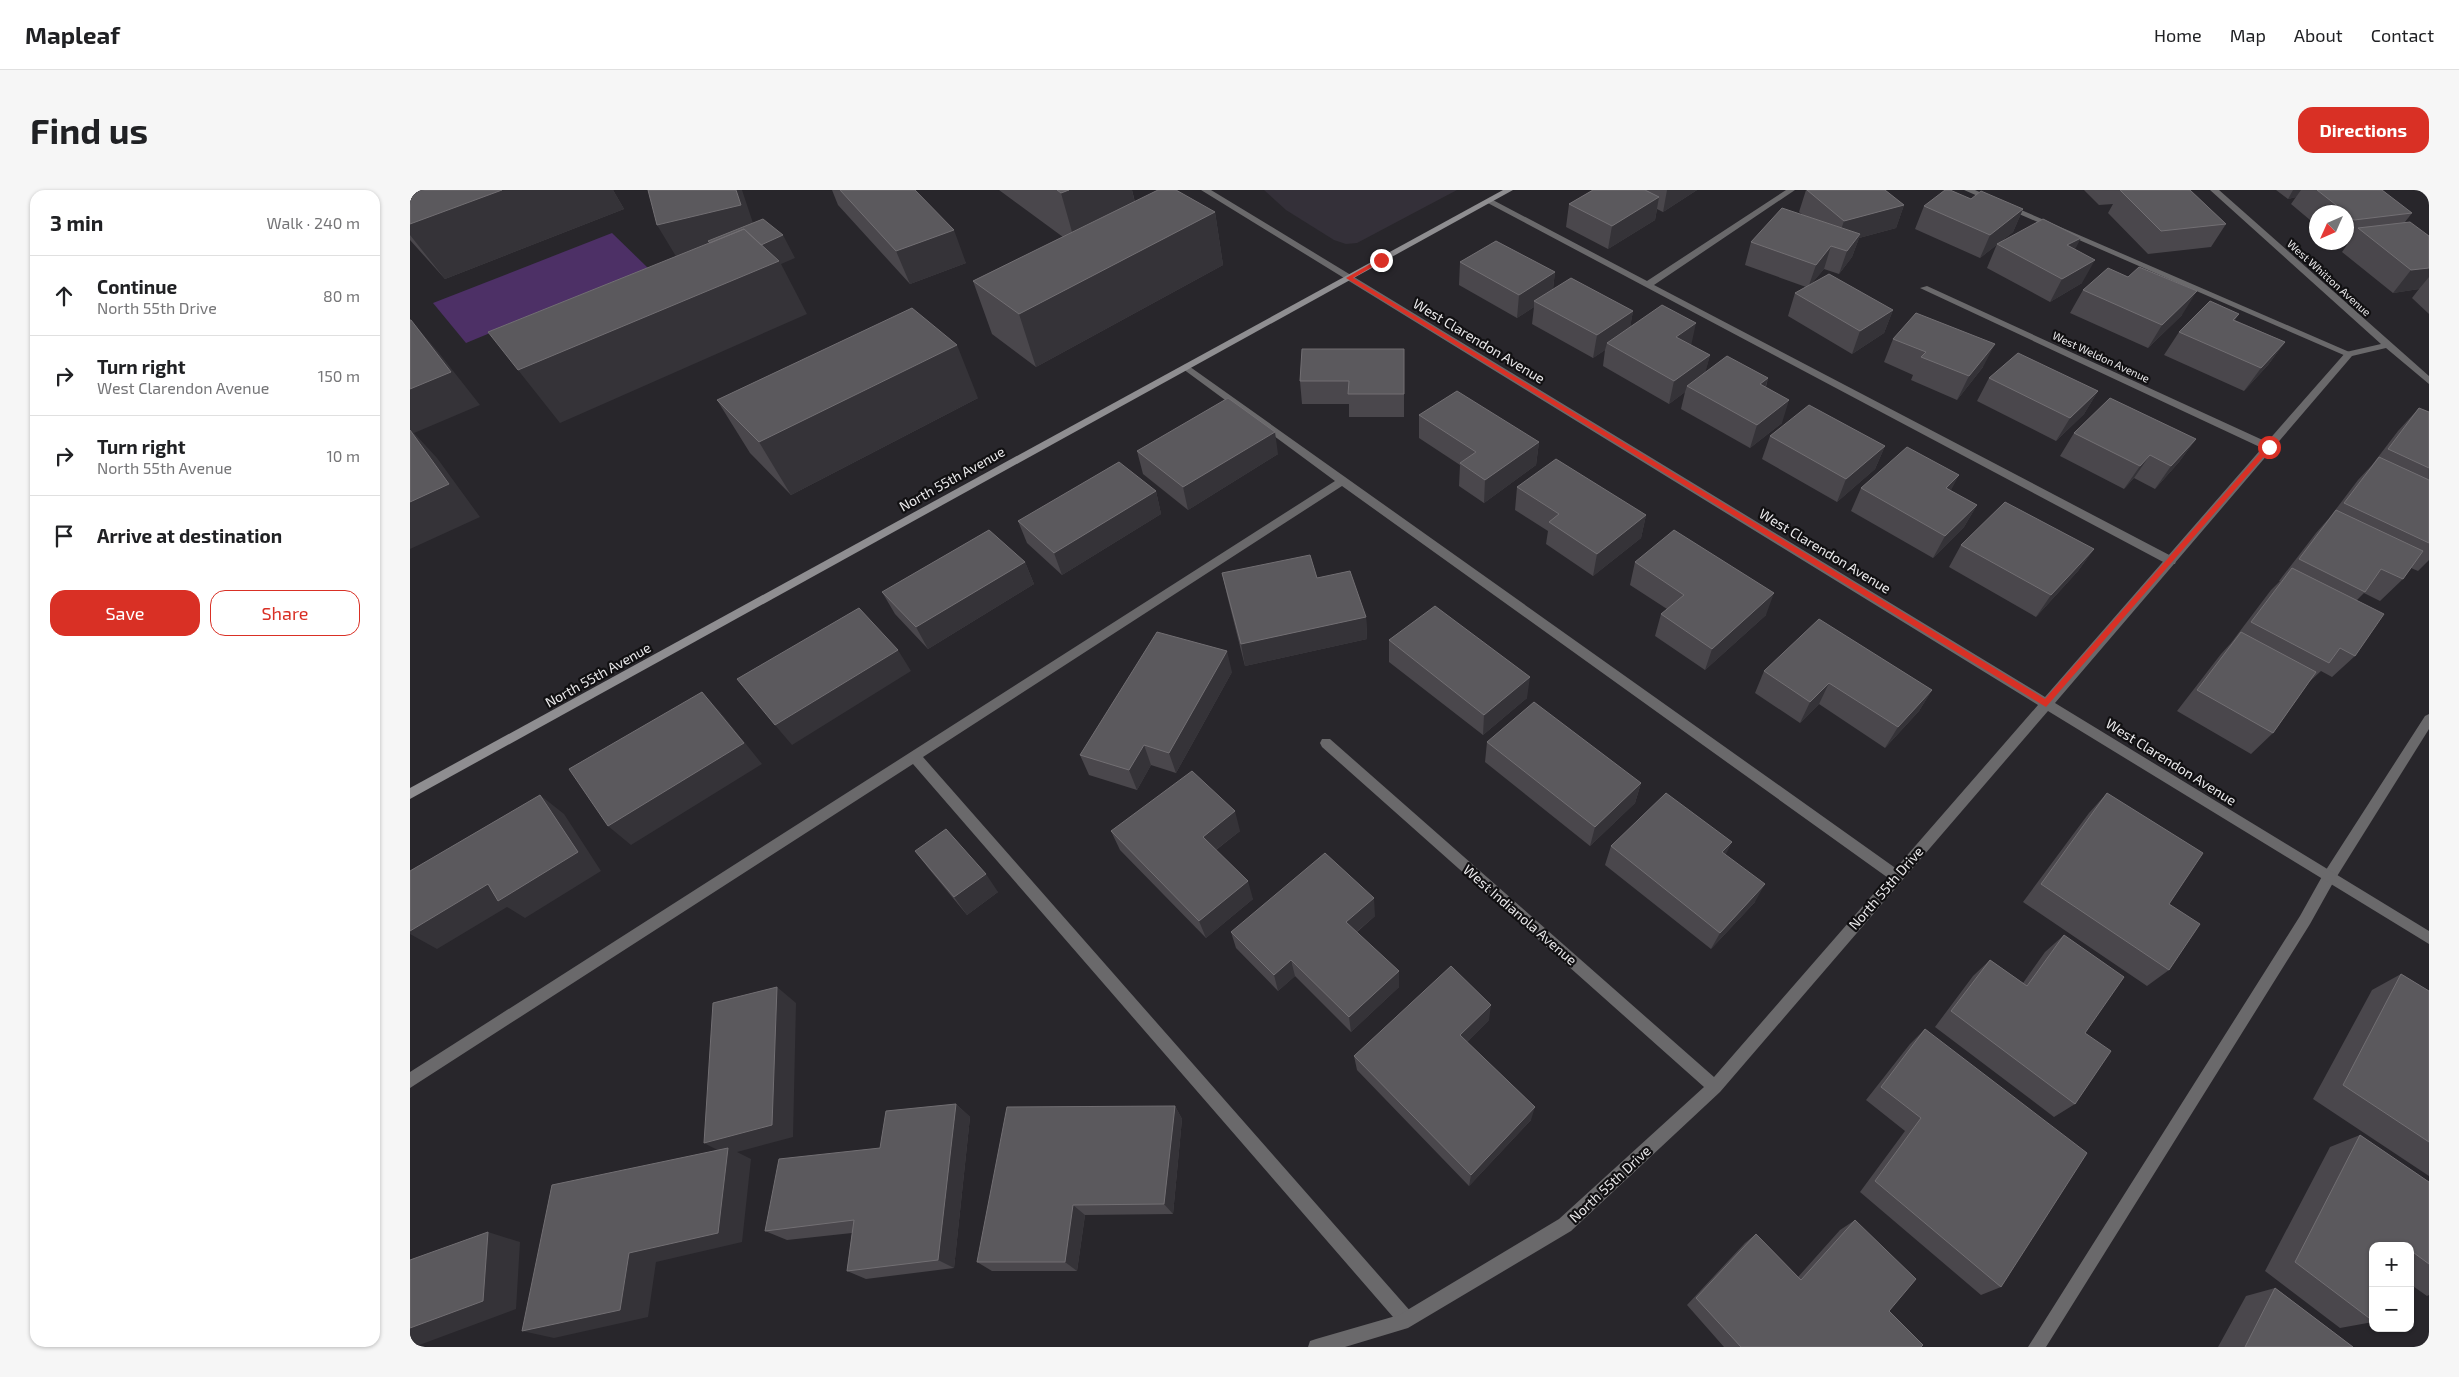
<!DOCTYPE html>
<meta charset="utf-8">
<style>
body{margin:0;font-family:"Exo 2",sans-serif;background:#f6f6f6;color:#202124}
.controls{position:absolute;right:15px;bottom:15px;display:grid;overflow:hidden;border-radius:10px;box-shadow:0 1px 4px #0004}
.controls button{width:45px;height:45px;display:grid;place-items:center;padding:0;border:0;border-bottom:1px solid #e0e0e0;background:#fff;color:#202124;font:25px sans-serif}
.compass{position:absolute;left:1899px;top:15px;width:45px;height:45px;border-radius:50%;background:#fff;box-shadow:0 1px 4px #0004;rotate:225deg}
.stop{position:absolute;width:15px;height:15px;margin:-11px;border:4px solid #d93025;border-radius:50%;background:#fff}
.stop.end{background:#d93025;border-color:#fff;box-shadow:0 1px 5px #0008}
.list{margin:0;padding:0;list-style:none}
h2{display:flex;justify-content:space-between;align-items:center;height:65px;margin:0;padding:0 20px;font-size:21px}
h2 small{font-size:16px;font-weight:400;color:#757577}
.list li{display:grid;grid-template-columns:32px 1fr auto;gap:15px;align-items:center;box-sizing:border-box;height:80px;padding:0 20px;border-top:1px solid #e0e0e0}
.list b{display:block;font-size:19px;white-space:nowrap}
.list p{margin:0;font-size:16px;white-space:nowrap;color:#757577}
.list em{font-size:16px;font-style:normal;color:#757577}
.actions{display:flex;gap:10px;padding:15px 20px}
.actions a{flex:1;padding:11px 0;border:1px solid #d93025;border-radius:15px;text-align:center;font-size:18px;color:#d93025}
.actions .main{background:#d93025;color:#fff}
.icon{flex:none;width:28px;height:28px;fill:none;stroke:currentColor;stroke-width:2;stroke-linecap:round;stroke-linejoin:round}
.map{position:relative;flex:none;width:2019px;height:1157px;overflow:hidden;border-radius:15px}
header{display:flex;align-items:center;gap:30px;box-sizing:border-box;height:70px;padding:0 25px;background:#fff;border-bottom:1px solid #e0e0e0}
header strong{font-size:24px}
nav{display:flex;gap:28px;margin-inline-start:auto;font-size:18px}
.intro{display:flex;align-items:center;justify-content:space-between;box-sizing:border-box;height:120px;padding:0 30px}
h1{margin:0;font-size:35px}
.button{padding:12px 22px;border-radius:15px;background:#d93025;color:#fff;font-size:18px;font-weight:700}
main{display:flex;gap:30px;padding:0 30px}
aside{flex:1;background:#fff;border-radius:15px;box-shadow:0 1px 4px #0004}
.map>svg:first-child{display:block}
</style>
<header>
<strong>Mapleaf</strong>
<nav><a>Home</a><a>Map</a><a>About</a><a>Contact</a></nav>
</header>
<div class="intro"><h1>Find us</h1><a class="button">Directions</a></div>
<main>
<aside>
<h2>3 min<small>Walk · 240 m</small></h2>
<ul class="list">
<li><svg class="icon" aria-label="ahead" viewBox="0 0 24 24"><path d="M12 20V5M6 11l6-6 6 6"/></svg><div><b>Continue</b><p>North 55th Drive</p></div><em>80 m</em></li>
<li><svg class="icon" aria-label="right" viewBox="0 0 24 24"><path d="M7 20v-9h11M14 6l5 5-5 5"/></svg><div><b>Turn right</b><p>West Clarendon Avenue</p></div><em>150 m</em></li>
<li><svg class="icon" aria-label="right" viewBox="0 0 24 24"><path d="M7 20v-9h11M14 6l5 5-5 5"/></svg><div><b>Turn right</b><p>North 55th Avenue</p></div><em>10 m</em></li>
<li><svg class="icon" aria-label="arrive" viewBox="0 0 24 24"><path d="M6 21V4h12l-3 4 3 4H6"/></svg><div><b>Arrive at destination</b></div></li>
</ul>
<div class="actions"><a class="main">Save</a><a>Share</a></div>
</aside>
<div class="map">
<svg width="2019" height="1157" viewBox="0 0 2019 1157">
<rect width="100%" height="100%" fill="#28262b"/>
<!-- built -->
<path fill="#343039" d="M854,0H1047L947,53L936,54L924,50L876,20Z"/>
<!-- green -->
<path fill="#4d3066" d="M202,43L238,78L56,153L23,113Z"/>
<g fill="none" stroke-linecap="round" stroke-linejoin="round">
<!-- lane -->
<path fill="#6a696b" fill-rule="evenodd" d="M1376,0H1385L1244,95L1765,368L1766,371L1765,374H1757L1074,11L1081,9L1237,91Z
M1554,0H1565L1944,164L1942,166H1936Z
M776,174L1491,682L1493,686L1491,690L1486,692L1481,690L932,296L513,567L1002,1123L1004,1129L1002,1135L996,1137L990,1135L503,574L0,898V882L925,291L773,179L771,177Z
M2019,524V539L1924,691L1900,734L1636,1157H1618L1890,726L1914,683L2015,526Z"/>
<!-- street -->
<path fill="#6a696b" fill-rule="evenodd" d="M791,0H801L1635,507L1852,258L1510,98L1517,96L1857,252L1936,162L1971,154L1800,0H1809L2019,186V194L1976,158L1942,166L1645,513L2019,741V754L1638,521L1310,902L1161,1041L998,1138L935,1157H898L900,1151L906,1149L989,1125L1149,1029L1294,897L912,557L910,553L912,549H920L1304,887L1628,515Z"/>
<!-- secondary -->
<path fill="#8f8e91" fill-rule="evenodd" d="M1093,0H1103L0,609V598Z"/>
</g>
<!-- wall -->
<path fill="#4a474c" d="M0,0H203L214,19L35,89L0,50Z
M422,0H505L556,73L500,94L428,15Z
M589,0H722L725,12L805,22L813,75L626,177L582,144L563,91L653,47Z
M1183,0H1287L1253,22L1247,19L1245,30L1198,59L1156,37L1159,14Z
M1396,0H1475L1494,15L1486,38L1449,48L1442,67L1429,84L1414,79L1401,94L1483,120L1474,143L1442,164L1378,126L1385,103L1396,97L1335,75L1341,52L1393,25L1389,22Z
M1674,0H1780L1816,34L1801,57L1738,64L1698,23L1703,14L1689,15Z
M1866,0H1972L2002,23L1995,32L2019,46V124L2002,108L2009,99L1983,103L1932,62L1939,52H1936V22H1906V35L1881,14L1886,7L1878,9Z
M1561,9L1613,19L1603,42L1570,68L1505,39L1514,16Z
M1587,54L1665,59L1672,93L1640,112L1577,78Z
M1050,72L1145,82L1143,99L1223,121L1220,137L1281,155L1300,165L1295,182L1358,188L1356,197L1372,233L1340,258L1271,219L1275,202L1259,214L1193,176L1195,160L1183,168L1122,134L1124,117L1107,128L1049,95Z
M1673,100L1772,125L1738,158L1660,123Z
M1829,124L1825,130L1875,152L1858,175L1834,201L1754,165L1769,142Z
M1483,149L1573,177L1547,210L1501,190L1503,185L1474,172Z
M994,182V227H939V214H892L890,191Z
M1579,188L1688,201L1674,224L1646,251L1567,211Z
M568,208L381,305L340,263L307,210Z
M2009,218L2019,222V370L2008,381L2001,378L1993,389L1970,411L1954,403L1946,411L1945,466L1922,487L1911,481L1899,492L1863,543L1841,564L1767,521L1811,464L1821,453L1861,400L1870,391H1869L1906,343L1920,327L1948,290L1962,275L1988,241Z
M1009,225L1129,252L1126,275L1074,313L1049,296L1050,275L1009,248Z
M1664,243L1786,249L1769,272L1745,299L1724,288L1714,299L1650,266Z
M1360,246L1475,256L1465,279L1427,312L1352,269Z
M727,261L868,264L778,320L733,284Z
M1107,297L1236,325L1231,348L1183,386L1136,354L1138,341L1105,320Z
M1451,298L1541,301L1567,315L1554,337L1523,368L1441,321Z
M746,301L751,324L652,385L617,353L608,331Z
M1551,355L1684,359L1668,381L1626,427L1539,377Z
M615,372L624,394L518,459L485,424L472,402Z
M1225,372L1356,425L1295,480L1245,446L1251,424L1257,419L1220,395Z
M812,383L956,427L957,449L835,476L817,405Z
M979,450L1117,508L1073,545L979,472Z
M1354,481L1522,500L1509,521L1475,558L1409,514L1390,533L1345,503Z
M822,482L766,583L741,575L727,600L679,585L670,565Z
M1077,552L1231,593L1225,613L1180,656L1075,572Z
M1697,603L1759,714V780L1737,796L1613,712L1679,623Z
M701,641H830L806,660L843,709L796,748L710,660Z
M1201,656L1316,665L1345,712L1301,759L1195,675Z
M505,661L588,702L557,725L519,679Z
M965,726L947,742L989,797L941,842L885,786L868,801L826,758L821,742Z
M1654,745L1675,843L1665,914L1644,927L1525,837L1563,786L1580,770L1613,793L1635,762Z
M1991,784L2019,801V986L1903,909L1962,800Z
M1079,830L1057,852L1121,930L1059,996L947,880L944,866Z
M1515,839L1591,1097L1571,1105L1450,1002L1495,941L1456,910L1500,854Z
M546,914L560,927L544,1078L456,1089L437,1081L442,1043L377,1050L355,1041L470,958Z
M765,916L772,929L763,1024L675,1025L667,1081H582L567,1072Z
M1950,945L2019,992V1105L2017,1106L2000,1094V1056H1963V1132L1930,1138L1855,1081L1920,957Z
M1445,1030L1479,1121L1511,1157H1314L1277,1115L1335,1053L1346,1044L1388,1087L1430,1040Z
M1865,1098L1943,1157H1808L1836,1106Z"/>
<!-- shaded-wall -->
<path fill="#353338" d="M0,0H203L214,19L35,89L0,45Z
M326,0H332L348,48L298,51L303,59L267,68L247,35Z
M659,0H722L728,27L666,56L651,3Z
M1257,0H1287L1253,22Z
M1883,0H1891L1886,7L1878,9Z
M1249,7L1245,30L1198,59L1202,36Z
M1494,15L1486,38L1449,48L1442,67L1429,84L1437,61L1426,54L1434,31Z
M1613,19L1603,42L1570,68L1580,45Z
M805,22L813,75L626,177L609,124Z
M544,40L556,73L500,94L486,61Z
M373,45L385,68L371,74L397,124L150,233L108,180L318,69Z
M1671,48L1659,71L1657,55Z
M1421,56L1414,79L1398,98L1406,75Z
M1685,70L1672,93L1640,112L1652,89Z
M2019,78V87L2009,99L1983,103L2001,80Z
M1145,82L1142,106L1124,111V117L1107,128L1109,105Z
M1787,101L1772,125L1738,158L1752,135Z
M1483,120L1474,143L1442,164L1450,141Z
M1223,121L1219,144L1197,153L1195,160L1183,168L1187,145Z
M1,130L29,163L70,215L4,243L27,268L70,327L0,359V199Z
M1286,133L1281,156L1266,147Z
M1875,152L1858,175L1834,201L1851,178Z
M1585,154L1573,177L1547,210L1559,186Z
M547,155L568,208L381,305L349,252Z
M1300,165L1294,188L1277,196L1275,202L1259,214L1264,191Z
M1358,188L1351,211L1350,194Z
M1688,201L1674,224L1646,251L1660,228Z
M1379,210L1372,233L1340,258L1347,235Z
M865,242L868,264L778,320L773,297Z
M1786,249L1769,272L1745,299L1761,276Z
M1129,252L1126,275L1074,313L1075,290Z
M1475,256L1465,279L1427,312L1436,289Z
M1740,265L1724,288L1714,299L1730,276Z
M1549,285L1537,308L1536,298Z
M746,301L751,324L652,385L644,363Z
M1567,315L1554,337L1523,368L1535,346Z
M1236,325L1231,348L1183,386L1187,364Z
M1684,359L1668,381L1626,427L1641,405Z
M615,372L624,394L518,459L506,437Z
M1364,403L1356,425L1295,480L1302,459Z
M956,427L957,449L835,476L831,454Z
M488,460L501,481L382,555L365,535Z
M817,461L822,482L766,583L759,563Z
M1120,487L1117,508L1073,545L1074,525Z
M1419,493L1409,514L1390,533L1400,512Z
M1522,500L1509,521L1475,558L1488,537Z
M292,502L311,523L352,574L221,655L198,636Z
M734,555L741,575L727,600L719,580Z
M1231,593L1225,613L1180,656L1185,637Z
M130,605L154,624L191,681L115,728L97,717L27,759L0,744V741L78,694Z
M825,621L830,641L799,665L793,647Z
M1322,652L1313,670L1312,662Z
M576,684L588,702L557,725L544,707Z
M838,691L843,709L796,748L789,731Z
M1355,694L1345,712L1301,759L1310,743Z
M964,708L965,726L938,749L936,732Z
M881,770L885,786L868,801L864,785Z
M989,781V797L941,842L939,827Z
M367,797L386,813L383,947L327,962L341,969L332,1052L246,1072L238,1127L144,1148L112,1141L219,1063L317,965L294,953Z
M1081,815L1079,830L1049,860L1050,845Z
M546,914L560,927L544,1078L528,1070Z
M765,916L772,929L763,1024L754,1014Z
M1125,917L1121,930L1059,996L1061,985Z
M663,1015L675,1025L667,1081L655,1072Z
M78,1042L110,1052L106,1119L4,1157H0V1138Z"/>
<!-- building -->
<path fill="#5b595d" stroke="#726f73" d="M0,0H92L0,34Z
M238,0H326L331,15L247,35Z
M430,0H505L544,40L486,61Z
M647,0H659L651,3Z
M748,0H766L805,22L609,124L563,91Z
M1183,0H1235L1249,7L1202,36L1159,14Z
M1397,0H1475L1494,15L1434,31Z
M1535,0H1540L1561,9L1571,1L1613,19L1580,45L1514,16Z
M1710,0H1780L1816,34L1751,41Z
M1907,0H1972L2002,23L1944,30L1936,24V22H1935Z
M1372,18L1450,44L1437,61L1421,56L1406,75L1341,52Z
M353,29L373,45L351,55L334,39L300,53L298,51Z
M1633,29L1671,48L1657,55L1685,70L1652,89L1587,54Z
M2000,32L2019,46V78L2001,80L1948,38Z
M334,39L369,71L108,180L78,142Z
M1086,51L1145,82L1109,105L1050,72Z
M1729,77L1787,101L1752,135L1673,100L1698,78L1718,87Z
M1419,84L1483,120L1450,141L1385,103Z
M1161,88L1223,121L1187,145L1124,111Z
M1800,111L1829,124L1823,130L1875,152L1851,178L1769,142Z
M1252,115L1286,133L1266,147L1300,165L1264,191L1197,153Z
M502,118L547,155L349,252L307,210Z
M1506,123L1585,154L1559,186L1511,167L1516,162L1483,149Z
M0,130H1L41,182L0,199Z
M892,159H994V204H938L939,191H890Z
M1608,163L1688,201L1660,228L1579,188Z
M1317,166L1358,188L1350,194L1379,210L1347,235L1277,196Z
M1047,201L1129,252L1075,290L1050,273L1066,262L1009,225Z
M818,208L865,242L773,297L727,261Z
M1700,208L1786,249L1761,276L1740,265L1730,276L1664,243Z
M1399,215L1475,256L1436,289L1360,246Z
M2009,218L2019,222V278L1978,259Z
M0,240L39,294L0,312Z
M1497,257L1549,285L1536,298L1567,315L1535,346L1451,298Z
M1969,267L2019,290V353L1934,313Z
M1146,269L1236,325L1187,364L1139,332L1149,324L1107,297Z
M709,272L746,301L644,363L608,331Z
M1595,312L1684,359L1641,405L1551,355Z
M1926,320L2013,361L1993,389L1971,379L1955,402L1889,369Z
M579,340L615,372L506,437L472,402Z
M1264,340L1364,403L1302,459L1251,424L1274,405L1225,372Z
M900,365L907,388L940,381L956,427L831,454L812,383Z
M1882,378L1974,424L1945,466L1930,458L1919,473L1841,432Z
M1025,416L1120,487L1074,525L979,450Z
M449,418L488,460L365,535L327,489Z
M1409,429L1522,500L1488,537L1419,493L1400,512L1354,481Z
M747,442L817,461L759,563L734,555L719,580L670,565Z
M1831,442L1906,482L1863,543L1787,500Z
M292,502L334,553L198,636L159,579Z
M1124,512L1231,593L1185,637L1077,552Z
M782,581L825,621L793,647L838,691L789,731L701,641Z
M1256,603L1322,652L1312,662L1355,694L1310,743L1201,656Z
M1697,603L1793,663L1759,714L1790,734L1759,780L1631,694Z
M130,605L168,662L88,711L78,694L0,741V681Z
M536,639L576,684L544,707L505,661Z
M915,663L964,708L936,732L989,781L939,827L881,770L864,785L821,742Z
M1654,745L1714,787L1675,843L1701,861L1665,914L1541,821L1580,770L1617,796Z
M1041,776L1081,815L1050,845L1125,917L1061,985L944,866Z
M1991,784L2019,801V952L1933,895Z
M367,797L362,935L294,953L303,813Z
M1515,839L1677,963L1591,1097L1465,991L1511,928L1471,897Z
M546,914L528,1070L437,1081L444,1030L355,1041L369,969L470,958L476,921Z
M765,916L754,1014L663,1015L655,1072H567L597,917Z
M1950,945L2019,992V1074L2000,1060V1056H1963V1131L1885,1072Z
M318,958L308,1043L219,1063L210,1120L112,1141L142,995Z
M1445,1030L1506,1089L1479,1121L1513,1155L1511,1157H1331L1286,1108L1346,1044L1391,1090Z
M78,1042L73,1111L0,1138V1070Z
M1865,1098L1943,1157H1835Z"/>
<!-- route -->
<path fill="#d93025" d="M969,69L974,70L943,88L1635,509L1857,255L1862,257L1636,517L936,88Z"/>
<g text-anchor="middle" stroke-width="4.5" stroke-linejoin="round" paint-order="stroke">
<!-- far-street labels -->
<g font-size="11" fill="#eae9eb" stroke="#111012">
<text transform="translate(1919 88) rotate(42)" y="4">West Whitton Avenue</text>
<text transform="translate(1691 167) rotate(25)" y="4">West Weldon Avenue</text>
</g>
<!-- street labels -->
<g font-size="14" fill="#eae9eb" stroke="#111012">
<text transform="translate(1069 151) rotate(31)" y="5">West Clarendon Avenue</text>
<text transform="translate(542 289) rotate(-29)" y="5">North 55th Avenue</text>
<text transform="translate(1415 361) rotate(31)" y="5">West Clarendon Avenue</text>
<text transform="translate(188 485) rotate(-29)" y="5">North 55th Avenue</text>
<text transform="translate(1761 572) rotate(32)" y="5">West Clarendon Avenue</text>
<text transform="translate(1476 698) rotate(-49)" y="5">North 55th Drive</text>
<text transform="translate(1110 725) rotate(41)" y="5">West Indianola Avenue</text>
<text transform="translate(1200 994) rotate(-43)" y="5">North 55th Drive</text>
</g>
</g>
</svg>
<div class="controls">
<button>+</button>
<button>−</button>
</div>
<svg class="compass" viewBox="-18 -18 36 36"><path d="M0-13l5 13h-10z" fill="#e53935"/><path d="M0 13l5-13h-10z" fill="#757577"/></svg>
<div class="stop" style="left:1859px;top:257px"></div>
<div class="stop end" style="left:971px;top:70px"></div>
</div>
</main>
